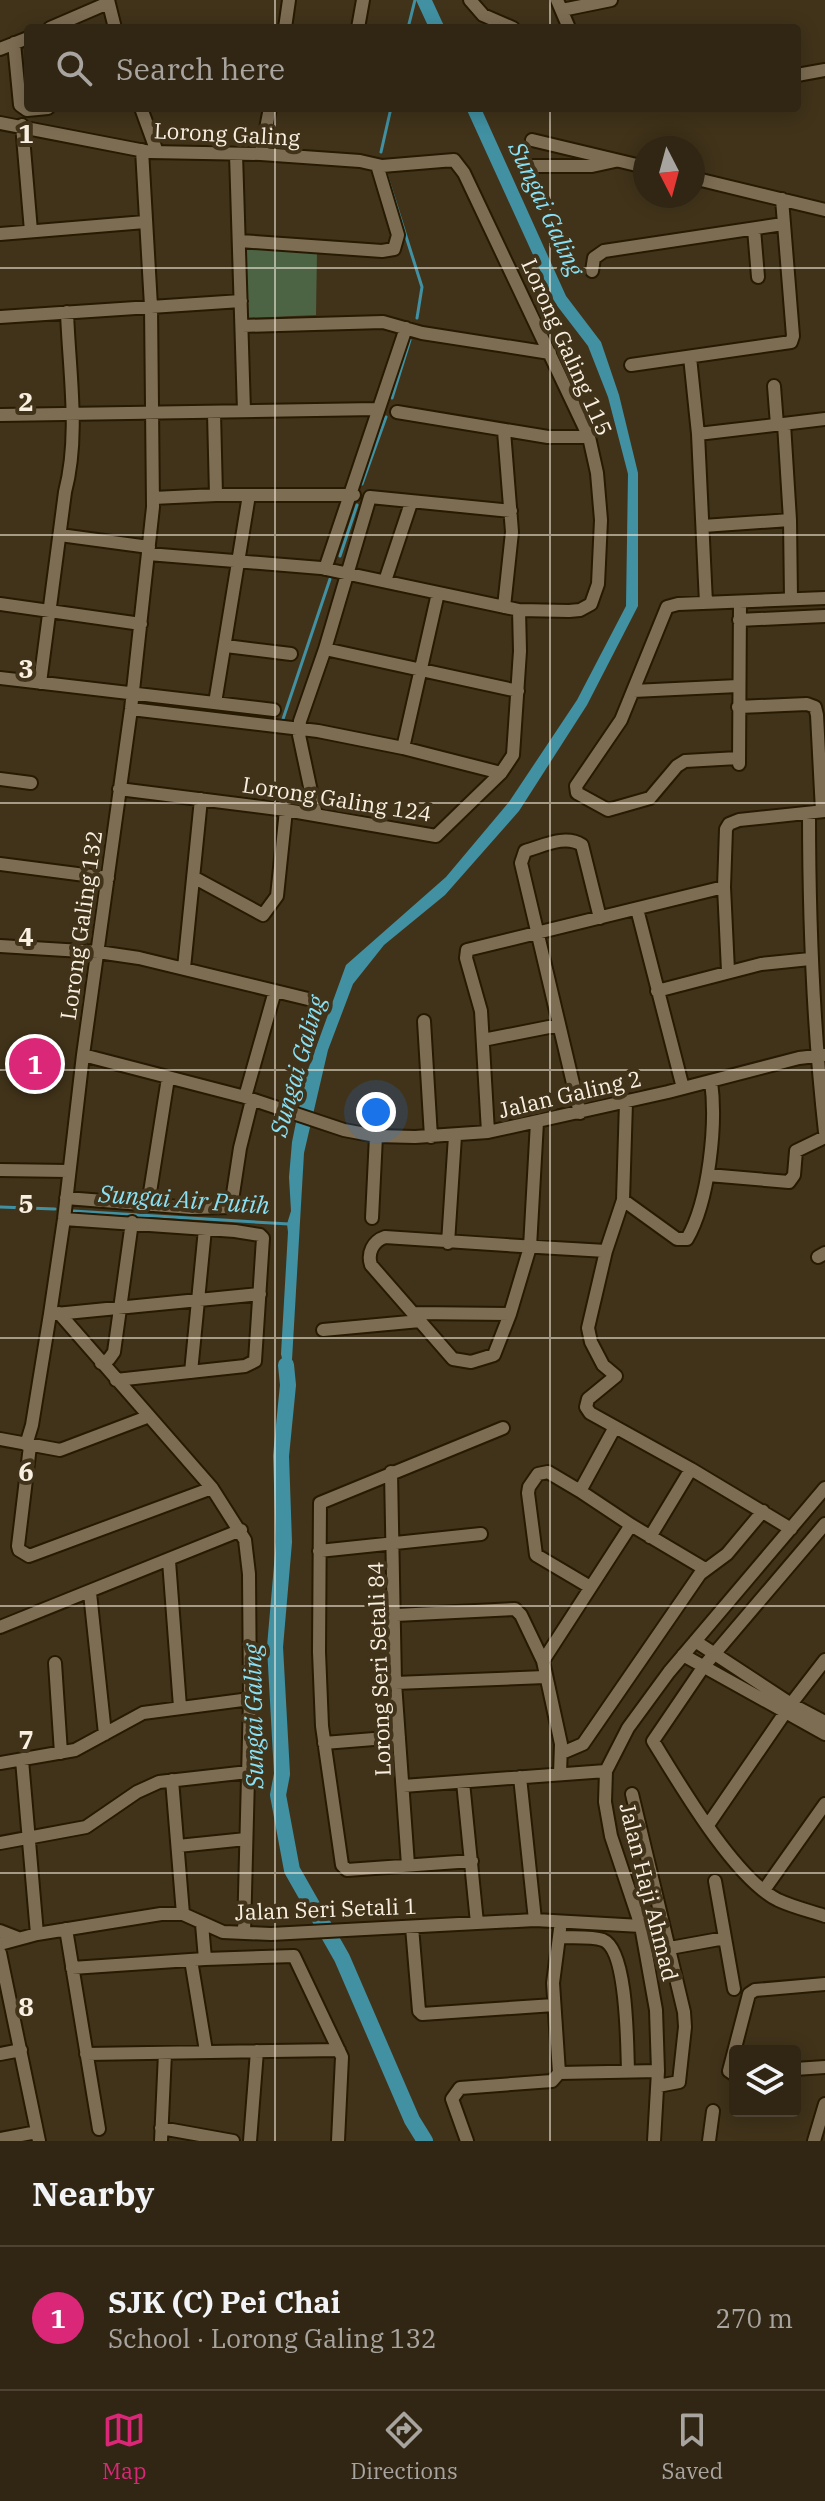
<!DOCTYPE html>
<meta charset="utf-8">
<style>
body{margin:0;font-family:"IBM Plex Serif",serif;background:#3d3222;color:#f1f3f6}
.controls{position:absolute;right:24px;bottom:24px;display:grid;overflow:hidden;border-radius:8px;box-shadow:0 4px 20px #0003}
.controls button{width:72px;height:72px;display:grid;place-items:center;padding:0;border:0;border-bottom:2px solid #4c4334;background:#312614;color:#f1f3f6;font:40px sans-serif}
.compass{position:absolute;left:633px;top:136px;width:72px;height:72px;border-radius:50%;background:#312614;box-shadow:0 4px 20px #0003;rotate:174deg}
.you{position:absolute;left:376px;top:1112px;width:28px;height:28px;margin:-20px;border:6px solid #fff;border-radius:50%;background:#1a73e8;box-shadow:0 0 0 12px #1a73e833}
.badge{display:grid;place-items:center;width:52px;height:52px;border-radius:50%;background:#db2777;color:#fff;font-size:26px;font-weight:700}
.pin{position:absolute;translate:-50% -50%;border:4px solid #fff;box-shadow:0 2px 8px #0006}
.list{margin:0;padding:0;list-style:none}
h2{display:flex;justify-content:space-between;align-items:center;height:104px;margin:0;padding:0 32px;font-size:34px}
h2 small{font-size:26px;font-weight:400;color:#a8a5a0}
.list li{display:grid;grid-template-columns:52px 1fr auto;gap:24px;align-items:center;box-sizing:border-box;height:144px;padding:0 32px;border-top:2px solid #4c4334}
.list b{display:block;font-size:30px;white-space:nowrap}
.list p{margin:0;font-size:26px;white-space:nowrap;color:#a8a5a0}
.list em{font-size:26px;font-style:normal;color:#a8a5a0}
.icon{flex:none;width:44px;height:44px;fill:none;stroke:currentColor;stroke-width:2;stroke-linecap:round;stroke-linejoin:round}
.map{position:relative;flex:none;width:825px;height:2141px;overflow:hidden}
.search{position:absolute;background:#312614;box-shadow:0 4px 20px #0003;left:24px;right:24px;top:24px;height:88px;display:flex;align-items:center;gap:20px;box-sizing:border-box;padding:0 28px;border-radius:8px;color:#a8a5a0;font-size:30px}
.sheet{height:248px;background:#312614}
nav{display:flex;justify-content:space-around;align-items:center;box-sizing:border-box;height:112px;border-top:2px solid #4c4334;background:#312614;font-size:22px;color:#a8a5a0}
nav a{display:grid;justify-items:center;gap:4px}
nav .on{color:#db2777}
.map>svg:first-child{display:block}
</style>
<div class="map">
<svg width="825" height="2141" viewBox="0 0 825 2141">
<rect width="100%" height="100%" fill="#41331a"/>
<!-- green -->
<path fill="#4d6444" d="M244,247L317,250L316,315L246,318Z"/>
<!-- water -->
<path fill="#4191a3" d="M416,0H432L445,28H429Z
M466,108H481L566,296L601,342L619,395L638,473V606L587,705L519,811L445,895L384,945L353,984L328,1050L304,1153L292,1360L288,1385L281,1354L288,1232L287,1224L291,1211L289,1177L292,1142L305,1078L346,965L446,877L509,802L577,700L626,606L628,474L608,397L588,346L555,303Z"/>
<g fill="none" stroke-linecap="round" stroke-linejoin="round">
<!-- stream -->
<path stroke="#4191a3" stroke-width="3" d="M408,28L415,0
M381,152L391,108
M386,173L422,287L417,318
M392,398L410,340
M362,484L386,417
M340,556L357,505
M283,719L330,579
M0,1207L55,1209
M73,1211L289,1224"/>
<!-- river -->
<path stroke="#4191a3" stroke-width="16" d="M286,1365L288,1385L281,1456L284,1542L275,1647L282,1774L278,1795L292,1870L342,1958L412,2120L425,2141"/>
<!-- minor casing -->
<g stroke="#271a02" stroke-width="16">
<path id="minor" d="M108,0L115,28
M470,0L483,15L513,28
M557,0L569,28
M562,10L611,0
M50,28L108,3
M285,28L289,0
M358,28L363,0
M14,43L20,105L27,110L48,108
M0,49L28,38
M797,75L825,70
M141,108L157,152
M0,123L150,152L261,154L360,161L382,166L454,160L464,173L589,437L597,473L601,520L598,584L591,604L580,610L569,611L519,610L321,568L148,554
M22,125L31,231
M532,140L645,167
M236,154L244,411
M261,154L270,108
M531,166H592L615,161
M693,178L825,210
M754,229L758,277
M0,234L145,222
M240,241L382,251L394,249L398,235L377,165
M592,271L594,258L604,251L783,224
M0,317L241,301
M242,326L383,322L422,333L550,353
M690,357L698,434L706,603
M631,365L791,342L793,336L782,199
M774,386L777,425
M397,412L548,437H589
M214,413L216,495
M0,415L377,409
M784,424L790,520L791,599
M504,431L512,532L504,607
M698,434L825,419
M153,498L216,495H354
M703,526L790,520
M60,535L149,547
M325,569L406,328
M385,581L411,503
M0,604L141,624
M739,620L825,616
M226,646L291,654
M325,649L518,691
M0,678L274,710
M40,683L65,492C80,435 69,371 67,312
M633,691L738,686
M215,703L249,495
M738,707L807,704L815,707L817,715L822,811
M131,709L318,731L403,748L501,773
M403,748L438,593
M738,758L685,761L677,766L650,798L608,810L577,793L576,786L621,720L667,607L678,604L825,598
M739,764L740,602
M0,779L31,783
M119,789L286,810L436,836L501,773L513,755L520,651L519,610
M809,813C809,920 813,1026 825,1132
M316,815L299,735L300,721L325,649L370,497L511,511
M0,864L108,878
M195,878L263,915L277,896L286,810
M637,909L683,1088
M0,946L98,952L139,958L308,999
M184,968L201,799
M728,971L724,887L726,829L729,824L739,820L825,811
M657,991L761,964L810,959
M424,1021L431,1137
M483,1040L559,1025
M83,1055L245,1097L344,1130L376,1136L415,1137L488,1132L668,1092L799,1058L825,1055
M245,1097L275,991
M626,1102L623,1200L606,1251L588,1328L591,1342L603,1365L616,1376L588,1399L586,1407L590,1413L691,1469L791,1529
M580,1113L521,863L525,851C543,846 565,834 582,845L600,918
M537,1122L530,1247L510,1314L494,1355L471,1362L453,1359L371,1265C367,1253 373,1241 385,1237C459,1242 532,1247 606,1251
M488,1132L481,1011L466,958L467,950L724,887
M0,1170L68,1171
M708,1175L789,1182L794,1175L796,1151L825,1137
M66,1198L191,1208L231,1207L240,1148L252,1100
M623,1200L677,1239H687C709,1201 717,1124 711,1081
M148,1205L168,1078
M372,1218L376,1136
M64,1219L235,1231L260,1235L263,1238L255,1361L245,1366L116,1380
M448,1243L455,1136
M818,1257L825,1253
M59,1313L212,1488L245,1540L249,1574L250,1699L244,1933
M413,1313L510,1314
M56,1314L260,1294
M323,1330L420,1321
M101,1363L109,1359L114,1352L132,1222
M191,1372L205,1229
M0,1439L60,1450L147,1417
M26,1445L32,1425L50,1314L64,1219L83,1055L131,709L153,507L151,306L142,150
M30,1446L18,1546L19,1550L29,1556L212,1488
M391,1472L395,1683L408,1865
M580,1491L615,1427
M825,1524L704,1666L653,1741C679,1783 734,1878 778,1900C793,1907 810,1911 825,1916
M650,1537L691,1469
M319,1551L481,1534
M169,1561L180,1707
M590,1587L536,1555L528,1493L529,1487L538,1474L548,1472L580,1491L631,1525L705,1569
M90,1593L105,1734
M396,1615L515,1609L521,1615L543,1661
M0,1627L241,1530
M695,1641L791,1704L825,1722
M683,1655L825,1734
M55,1663L61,1753
M395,1683L545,1677
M324,1743L399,1737
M562,1753L583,1744L700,1574L727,1554L763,1511
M22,1760L37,1934
M0,1763L75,1750L143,1713L250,1699
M560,1774L561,1744L543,1661L631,1525
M520,1777L535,1920
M172,1780L183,1914
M463,1782L477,1923
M403,1786L606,1771
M632,1794L684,2012L685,2027L679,2082L658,2086
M708,1825L791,1704L825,1660
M0,1843L86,1827L137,1792L159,1782L248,1772
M178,1846L246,1839
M472,1861L347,1870L342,1865L322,1726L319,1652L320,1503L503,1428
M715,1881L734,1989
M764,1890L825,1804
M202,1924L205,1959
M412,1927L419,2011L422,2014L554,2005
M66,1929L99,2129
M0,1931L18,1938
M559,1937C572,1938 591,1936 603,1940C628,1950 627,2047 628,2071
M0,1944L37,1934L161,1914H183L223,1932L271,1934L535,1920L641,1926
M670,1948L725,1938
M0,1953L39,2141
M191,1960L206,2051
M72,1968L205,1959L294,1956L342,2057L338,2141
M0,2054L21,2050
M86,2054L339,2050
M795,2069L825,2067
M559,2073L553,1983L560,1929
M735,2075L729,2071L749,1994L755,1990L825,1984
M161,2128L233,2141
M0,2139L37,2132
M161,2141L165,2053
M250,2141L257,2051
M467,2141L452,2099L460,2088L552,2081L559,2073L658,2071
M654,2141L658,2071L656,2010L641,1926L611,1836L605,1802L606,1771L628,1728L669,1672L825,1488
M709,2141L713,2111
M814,2141L825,2104"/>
</g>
<!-- minor -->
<use href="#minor" stroke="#7d6d53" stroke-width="12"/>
</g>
<!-- grid -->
<path fill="none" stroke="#f9f0e1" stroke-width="2" stroke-opacity="0.55" d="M275,0V28M550,0V28M275,108V2141M550,108V2141M0,268H825M0,535H825M0,803H825M0,1070H825M0,1338H825M0,1606H825M0,1873H825"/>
<g text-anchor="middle" stroke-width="8" stroke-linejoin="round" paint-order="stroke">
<!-- street labels -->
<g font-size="22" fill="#f9f0e1" stroke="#41331a">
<text transform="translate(227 134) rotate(3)" y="8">Lorong Galing</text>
<text transform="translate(567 347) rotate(66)" y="8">Lorong Galing 115</text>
<text transform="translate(337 799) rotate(9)" y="8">Lorong Galing 124</text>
<text transform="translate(81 925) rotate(-82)" y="8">Lorong Galing 132</text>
<text transform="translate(570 1094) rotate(-13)" y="8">Jalan Galing 2</text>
<text transform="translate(379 1669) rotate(-92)" y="8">Lorong Seri Setali 84</text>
<text transform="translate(649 1892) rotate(76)" y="8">Jalan Haji Ahmad</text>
<text transform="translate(326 1909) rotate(-2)" y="8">Jalan Seri Setali 1</text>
</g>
<!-- water labels -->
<g font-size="24" font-style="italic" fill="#89e1f6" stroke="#41331a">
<text transform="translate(546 209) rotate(65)" y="8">Sungai Galing</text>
<text transform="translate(298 1066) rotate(-74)" y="8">Sungai Galing</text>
<text transform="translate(184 1200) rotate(4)" y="8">Sungai Air Putih</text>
<text transform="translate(254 1716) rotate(-91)" y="8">Sungai Galing</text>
</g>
</g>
<g font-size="26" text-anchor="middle" font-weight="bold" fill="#f9f0e1" stroke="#41331a" stroke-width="8" stroke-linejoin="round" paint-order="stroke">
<text x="26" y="143">1</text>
<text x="26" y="411">2</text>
<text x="26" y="678">3</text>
<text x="26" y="946">4</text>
<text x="26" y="1213">5</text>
<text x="26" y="1481">6</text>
<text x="26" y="1749">7</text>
<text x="26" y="2016">8</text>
</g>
</svg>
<div class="controls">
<button><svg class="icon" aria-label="layers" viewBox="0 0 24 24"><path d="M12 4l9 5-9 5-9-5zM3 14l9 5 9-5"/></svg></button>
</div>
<svg class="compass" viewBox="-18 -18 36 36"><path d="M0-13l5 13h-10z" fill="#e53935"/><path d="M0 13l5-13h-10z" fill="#a8a5a0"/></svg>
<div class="you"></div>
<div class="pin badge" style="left:35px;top:1064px">1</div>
<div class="search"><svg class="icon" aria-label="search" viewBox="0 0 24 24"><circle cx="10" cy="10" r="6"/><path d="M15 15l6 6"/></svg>Search here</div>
</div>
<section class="sheet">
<h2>Nearby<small></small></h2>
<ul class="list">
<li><span class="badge">1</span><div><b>SJK (C) Pei Chai</b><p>School · Lorong Galing 132</p></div><em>270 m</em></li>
</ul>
</section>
<nav>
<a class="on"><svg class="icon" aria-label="map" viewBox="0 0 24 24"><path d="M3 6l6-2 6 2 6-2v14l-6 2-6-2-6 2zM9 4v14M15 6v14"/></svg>Map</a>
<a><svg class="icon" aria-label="directions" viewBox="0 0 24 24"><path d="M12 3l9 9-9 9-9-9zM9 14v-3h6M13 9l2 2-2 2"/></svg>Directions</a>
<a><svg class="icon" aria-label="saved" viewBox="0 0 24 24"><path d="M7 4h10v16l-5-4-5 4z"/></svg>Saved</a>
</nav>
